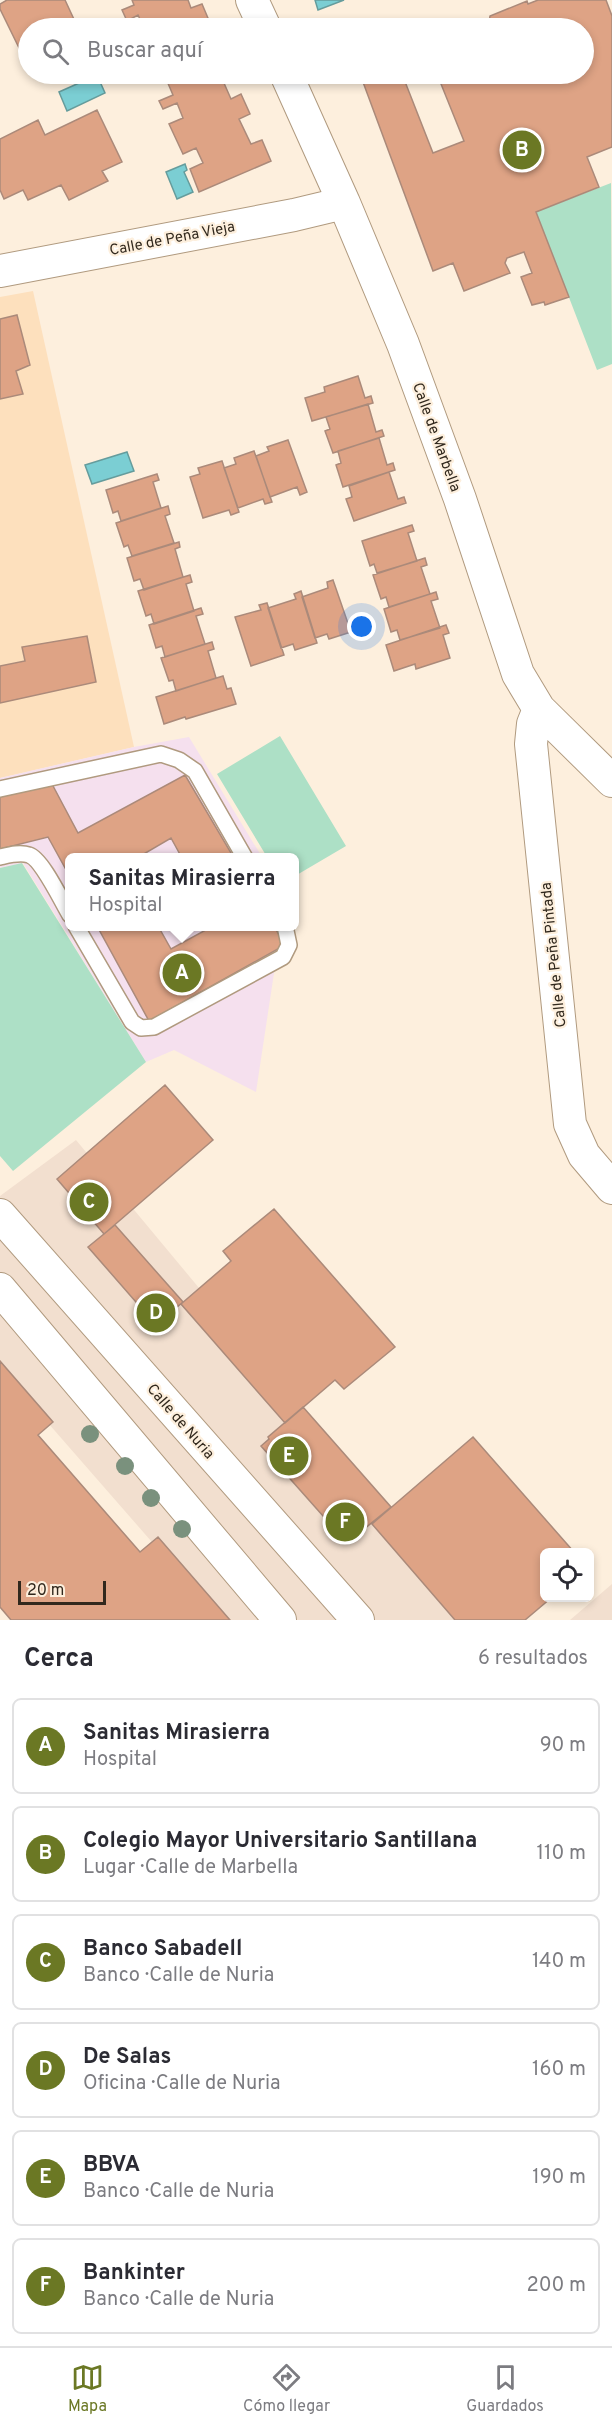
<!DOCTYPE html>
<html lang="es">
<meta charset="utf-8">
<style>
body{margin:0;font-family:Overpass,sans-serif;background:#f7f7f7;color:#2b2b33}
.controls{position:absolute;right:18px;bottom:18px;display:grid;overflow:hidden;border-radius:9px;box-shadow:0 3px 9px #0003}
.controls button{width:54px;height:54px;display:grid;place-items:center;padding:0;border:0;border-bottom:2px solid #e1e1e2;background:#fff;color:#2b2b33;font:30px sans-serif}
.scale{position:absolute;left:18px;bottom:15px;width:88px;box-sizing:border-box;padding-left:6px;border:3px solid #31281d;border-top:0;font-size:16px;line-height:21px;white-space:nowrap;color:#31281d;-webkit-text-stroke:4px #fdefdd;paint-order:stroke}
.you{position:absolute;left:362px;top:627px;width:21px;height:21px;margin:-15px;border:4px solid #fff;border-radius:50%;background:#1a73e8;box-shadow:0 0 0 9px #1a73e833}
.badge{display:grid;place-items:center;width:39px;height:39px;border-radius:50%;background:#6b7824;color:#fff;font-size:20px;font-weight:700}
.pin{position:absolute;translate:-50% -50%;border:3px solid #fff;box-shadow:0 2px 6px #0006}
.popup{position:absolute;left:65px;top:853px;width:234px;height:78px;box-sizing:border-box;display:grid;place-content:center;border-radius:9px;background:#fff;filter:drop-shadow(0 2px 4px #0005);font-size:20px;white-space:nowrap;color:#7c7c81}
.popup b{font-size:22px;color:#2b2b33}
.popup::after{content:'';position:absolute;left:50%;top:100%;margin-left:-12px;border:12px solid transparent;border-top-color:#fff}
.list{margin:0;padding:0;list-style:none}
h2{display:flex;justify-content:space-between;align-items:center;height:78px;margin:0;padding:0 24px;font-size:26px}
h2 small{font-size:20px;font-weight:400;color:#7c7c81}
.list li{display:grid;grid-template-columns:39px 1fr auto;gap:18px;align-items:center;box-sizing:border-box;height:96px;margin:0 12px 12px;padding:0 12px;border:2px solid #e1e1e2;border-radius:9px}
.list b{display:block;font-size:22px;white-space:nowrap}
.list p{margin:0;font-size:20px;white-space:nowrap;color:#7c7c81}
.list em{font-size:20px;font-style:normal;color:#7c7c81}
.icon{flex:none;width:33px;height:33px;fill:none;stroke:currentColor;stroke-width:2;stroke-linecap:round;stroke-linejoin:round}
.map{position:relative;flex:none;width:612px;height:1620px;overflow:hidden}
.search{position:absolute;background:#fff;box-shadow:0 3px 9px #0003;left:18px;right:18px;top:18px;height:66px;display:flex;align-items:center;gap:15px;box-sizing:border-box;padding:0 21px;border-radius:33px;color:#7c7c81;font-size:22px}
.sheet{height:726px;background:#fff}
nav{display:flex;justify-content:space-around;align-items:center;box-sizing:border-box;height:84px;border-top:2px solid #e1e1e2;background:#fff;font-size:16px;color:#7c7c81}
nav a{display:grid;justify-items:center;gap:3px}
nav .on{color:#6b7824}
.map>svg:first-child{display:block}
</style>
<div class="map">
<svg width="612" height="1620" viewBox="0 0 612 1620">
<rect width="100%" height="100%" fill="#fdefdd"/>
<!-- commercial -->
<path fill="#f2dfcf" d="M76,1140L475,1620H220L0,1368V1196Z
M612,1584V1620H570Z"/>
<!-- built -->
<path fill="#fde0bd" d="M33,291L134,747L0,778V297Z"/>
<!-- medical -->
<path fill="#f5e0ee" d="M189,737L262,857L70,858V926L281,927L256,1092L174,1050L146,1062L23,863L0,868V778L134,747Z"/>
<!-- green -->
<path fill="#ade0c6" d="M611,183L612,364L597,370L536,212Z
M280,736L346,846L295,876L294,858L267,857L217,774Z
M22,863L146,1062L13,1171L0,1156V868Z"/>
<!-- water -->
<path fill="#7bced3" stroke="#659c9c" stroke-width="1.5" d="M315,0H344L318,10Z
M97,75L105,93L67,111L59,92Z
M185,164L187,170L184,172L193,192L177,199L166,172Z
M127,452L134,471L92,484L85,465Z"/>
<!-- building -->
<path fill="#dea385" stroke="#ab8a7a" stroke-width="1.5" d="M7,0H65L78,28H28V53L23,56L0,9V4Z
M132,0H188L191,8L202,4L210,23L200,28H144L138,15L127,21L122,10L134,5Z
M538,0H606L612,16V147L587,157L599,187L536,212L569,297L545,305L544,302L532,305L521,277L532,273L524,252L507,258L505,263L510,273L464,291L453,263L433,271L360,74H402L433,153L464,141L437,74H584V28H484L482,25L489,23L490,16L527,1L528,4Z
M164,74H222H220L231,99L241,94L250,114L239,119L251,144L262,140L271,161L199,192L190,169L203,163L196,148L183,154L169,124L183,118L177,103L163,109L159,101L173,95Z
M97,110L122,162L102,171L108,181L69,200L61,185L28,200L23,190L4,199L0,190V139L38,120L45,135Z
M17,315L30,365L16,371L23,394L0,399V319Z
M358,376L365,398L371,396L373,403L312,421L305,398L325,392L324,387Z
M368,404L376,432L382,430L384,436L333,453L325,431L330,429L326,417Z
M379,438L387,465L393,463L395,470L343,487L336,465L341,463L338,451Z
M288,440L307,492L300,495L297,487L270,497L256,456L269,451L267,447Z
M254,451L272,502L265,504L263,499L238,508L224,468L236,464L234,458Z
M222,461L239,512L231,515L229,510L203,518L190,477L200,474L198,468Z
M389,472L398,499L404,497L406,503L354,521L346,499L352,497L349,486Z
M157,474L159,480L153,482L161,508L121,521L118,511L113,513L106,490Z
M168,506L170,514L165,516L174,543L132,556L128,545L124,547L116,523Z
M412,525L414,531L408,533L417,561L377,573L374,564L370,566L362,541Z
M179,542L180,547L175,549L183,577L144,590L140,579L134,581L127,558Z
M425,558L427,565L421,567L430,594L389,607L386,597L381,599L373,575Z
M190,575L192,582L186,584L194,611L154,624L151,614L146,616L138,591Z
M333,580L351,632L329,639L327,634L315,638L302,597L328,588L327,582Z
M301,591L317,643L295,650L293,644L281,648L268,608L296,599L294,594Z
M436,592L438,599L431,601L440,628L400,640L397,630L391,632L384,609Z
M267,603L284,655L251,666L235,617L261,610L259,605Z
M201,608L203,614L196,616L205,644L165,657L162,646L156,648L149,625Z
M446,625L449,633L443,635L450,658L416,669L415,664L394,671L386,645Z
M87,636L96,682L0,703V666L25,661L22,647Z
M212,642L214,649L208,651L216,678L176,691L173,680L169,681L161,658Z
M223,676L227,689L231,688L236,704L186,719L185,717L164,724L156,697Z
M185,775L234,858H182L171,838L137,858H70V877L48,837L0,849V795L52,784L78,833Z
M97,926H158L171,949L213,926H274L285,945L149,1021Z
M165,1085L213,1140L104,1234L57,1179Z
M274,1209L395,1347L344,1389L335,1380L285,1423L181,1304L231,1261L223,1251Z
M115,1225L183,1302L156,1325L88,1247Z
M0,1361L53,1422L38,1435L140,1552L158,1537L230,1620H11L0,1607Z
M303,1407L391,1507L347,1543L261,1446L269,1439L268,1437Z
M473,1437L574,1552H544V1598H551L525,1620H455L372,1524Z"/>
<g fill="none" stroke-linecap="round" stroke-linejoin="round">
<!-- service casing -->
<g stroke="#b09a7f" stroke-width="18">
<path id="service" d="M0,789L161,754L179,760L195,771L245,858
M0,857C9,855 20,852 29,855C42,859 62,902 70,915
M76,926L132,1022L141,1028L154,1027L283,957L289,945L285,926"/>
</g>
<!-- minor casing -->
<g stroke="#b09a7f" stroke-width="34">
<path id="minor" d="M252,0L265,28
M286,74L344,203L403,344L460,499L518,674L539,709L612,781
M0,271L294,215L344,203
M539,709L533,724L531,744L570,1124L584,1155L612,1188
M0,1215L358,1620
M0,1289L280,1620"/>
</g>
<!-- service -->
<use href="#service" stroke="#fff" stroke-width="15"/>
<!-- minor -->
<use href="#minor" stroke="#fff" stroke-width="32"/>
</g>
<!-- trees -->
<g fill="#7a917d">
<circle cx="90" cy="1434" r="9"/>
<circle cx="125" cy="1466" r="9"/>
<circle cx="151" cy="1498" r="9"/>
<circle cx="182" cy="1529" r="9"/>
</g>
<g text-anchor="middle" stroke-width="4.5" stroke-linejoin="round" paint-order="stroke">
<!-- street labels -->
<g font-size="15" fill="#31281d" stroke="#fdefdd">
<text transform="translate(172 238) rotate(-11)" y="5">Calle de Peña Vieja</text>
<text transform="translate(437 437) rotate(70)" y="5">Calle de Marbella</text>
<text transform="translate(553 955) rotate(-96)" y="5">Calle de Peña Pintada</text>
<text transform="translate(181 1421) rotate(49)" y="5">Calle de Nuria</text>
</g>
</g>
</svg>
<div class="controls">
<button><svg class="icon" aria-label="locate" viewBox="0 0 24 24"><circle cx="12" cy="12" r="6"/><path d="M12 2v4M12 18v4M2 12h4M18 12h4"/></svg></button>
</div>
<div class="scale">20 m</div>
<div class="you"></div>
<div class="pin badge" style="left:182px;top:973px">A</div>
<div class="popup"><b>Sanitas Mirasierra</b>Hospital</div>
<div class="pin badge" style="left:522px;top:150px">B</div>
<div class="pin badge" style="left:89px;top:1202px">C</div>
<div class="pin badge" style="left:156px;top:1313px">D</div>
<div class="pin badge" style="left:289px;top:1456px">E</div>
<div class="pin badge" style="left:345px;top:1522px">F</div>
<div class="search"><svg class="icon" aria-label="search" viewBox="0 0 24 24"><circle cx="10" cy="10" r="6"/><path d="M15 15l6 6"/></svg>Buscar aquí</div>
</div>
<section class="sheet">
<h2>Cerca<small>6 resultados</small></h2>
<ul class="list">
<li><span class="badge">A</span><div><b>Sanitas Mirasierra</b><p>Hospital</p></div><em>90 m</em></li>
<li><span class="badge">B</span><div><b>Colegio Mayor Universitario Santillana</b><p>Lugar · Calle de Marbella</p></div><em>110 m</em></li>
<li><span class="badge">C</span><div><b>Banco Sabadell</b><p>Banco · Calle de Nuria</p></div><em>140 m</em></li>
<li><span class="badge">D</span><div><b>De Salas</b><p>Oficina · Calle de Nuria</p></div><em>160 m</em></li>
<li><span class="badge">E</span><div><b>BBVA</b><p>Banco · Calle de Nuria</p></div><em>190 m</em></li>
<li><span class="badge">F</span><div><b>Bankinter</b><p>Banco · Calle de Nuria</p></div><em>200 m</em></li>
</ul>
</section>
<nav>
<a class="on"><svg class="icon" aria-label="map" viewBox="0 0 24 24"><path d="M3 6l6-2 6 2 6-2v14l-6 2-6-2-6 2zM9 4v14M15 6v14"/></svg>Mapa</a>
<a><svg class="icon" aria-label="directions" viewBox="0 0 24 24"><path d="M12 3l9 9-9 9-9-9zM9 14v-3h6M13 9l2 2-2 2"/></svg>Cómo llegar</a>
<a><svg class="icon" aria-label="saved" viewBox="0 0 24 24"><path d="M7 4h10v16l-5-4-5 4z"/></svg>Guardados</a>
</nav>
